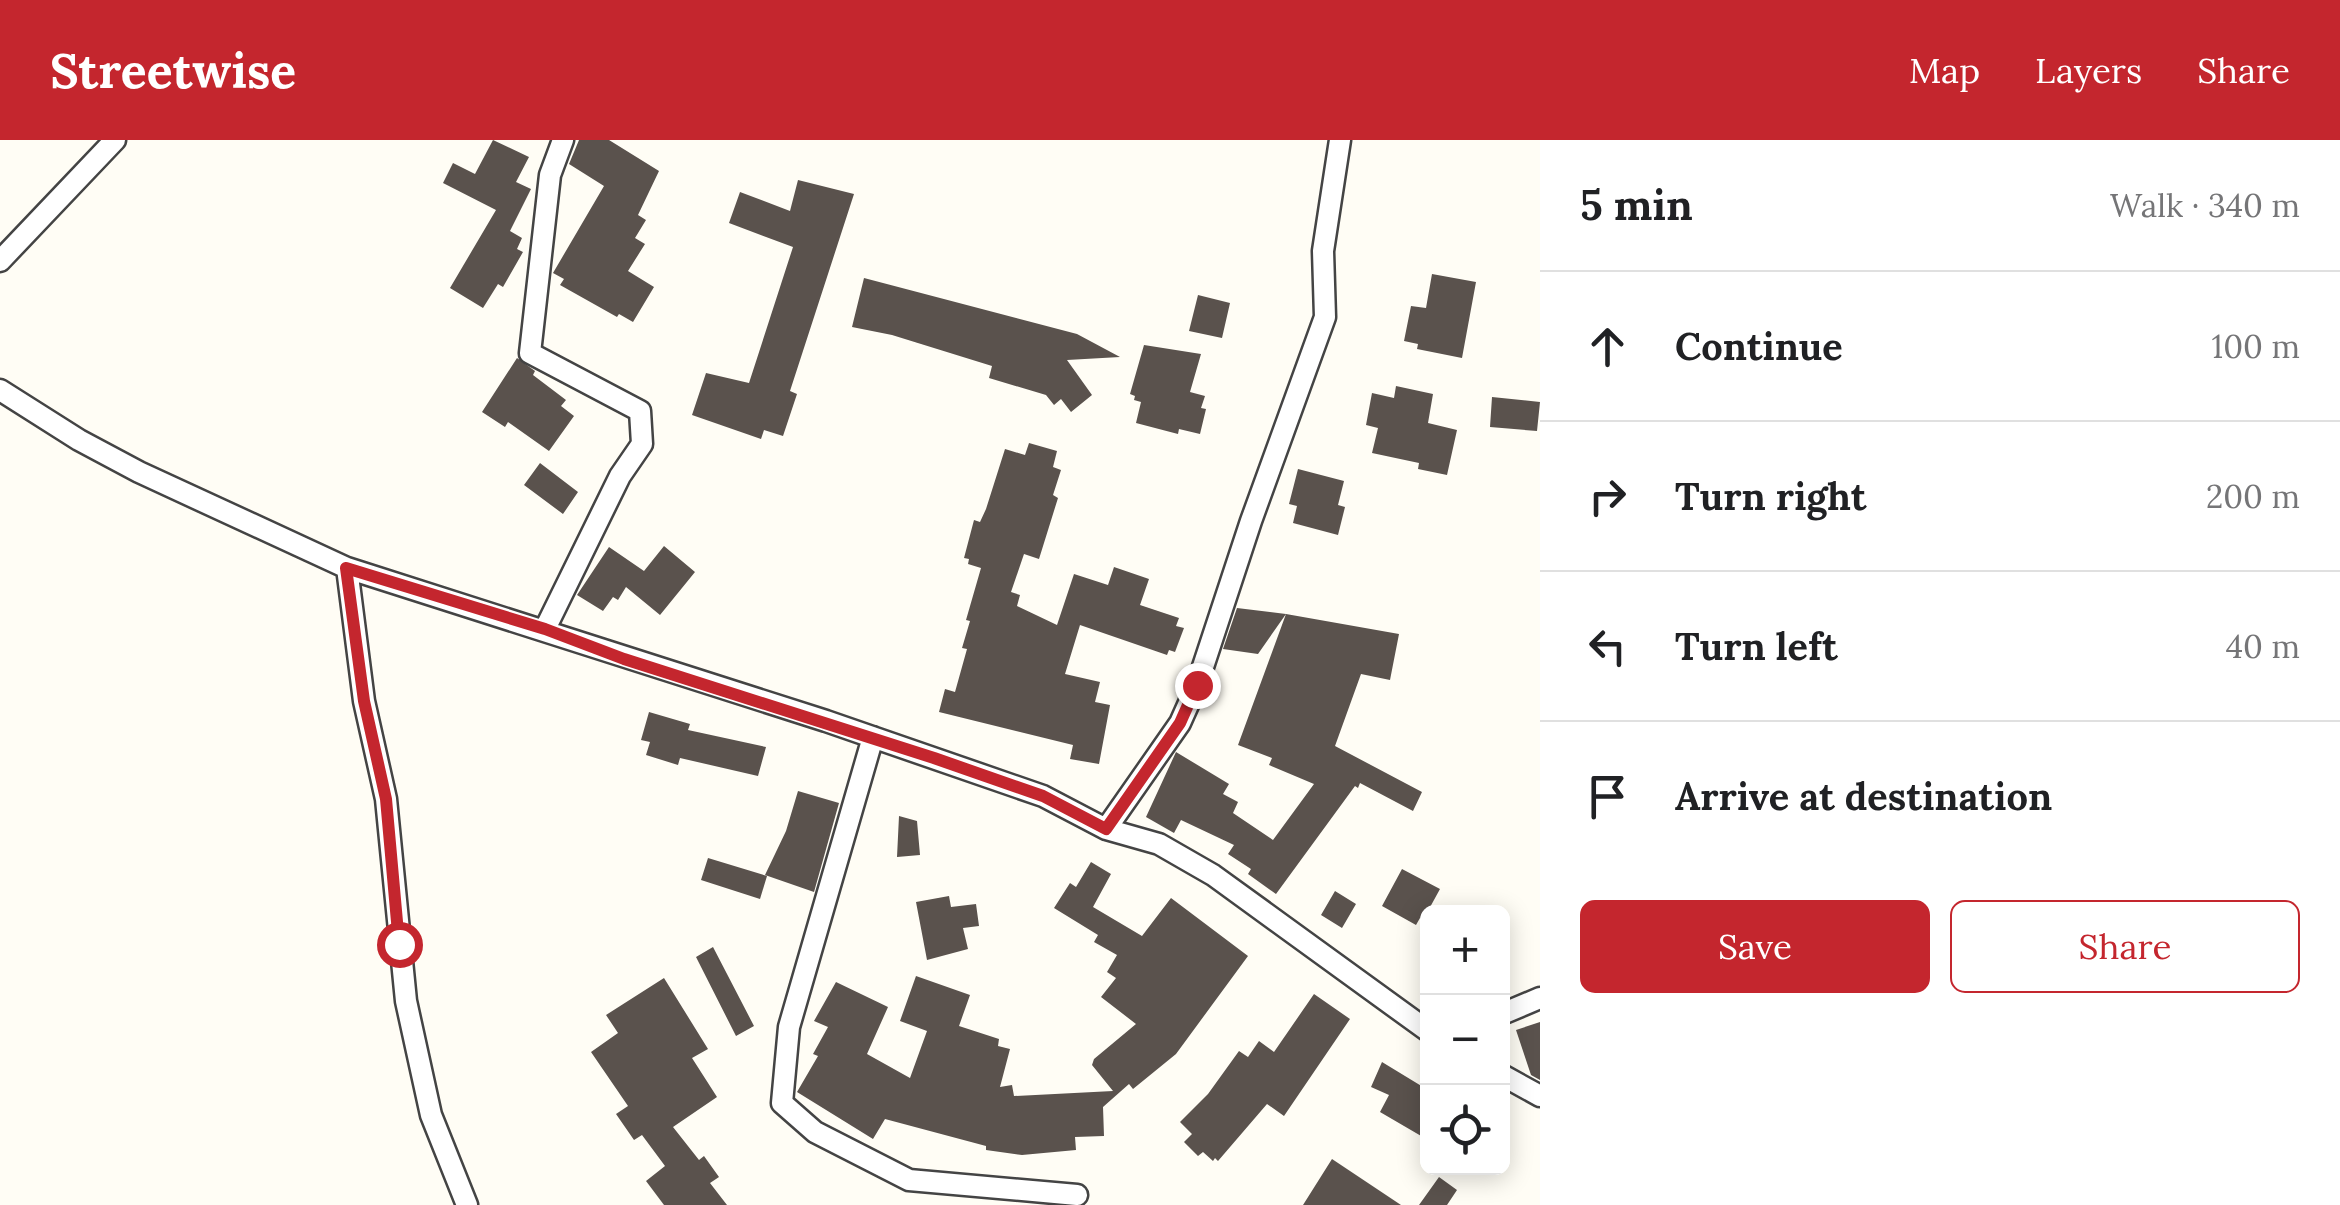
<!DOCTYPE html>
<meta charset="utf-8">
<style>
body{margin:0;font-family:Lora,serif;background:#f2f2f2;color:#202124}
.controls{position:absolute;right:30px;bottom:30px;display:grid;overflow:hidden;border-radius:15px;box-shadow:0 5px 25px #0003}
.controls button{width:90px;height:90px;display:grid;place-items:center;padding:0;border:0;border-bottom:2px solid #e0e0e0;background:#fff;color:#202124;font:50px sans-serif}
.stop{position:absolute;width:30px;height:30px;margin:-22px;border:8px solid #c4262e;border-radius:50%;background:#fff}
.stop.end{background:#c4262e;border-color:#fff;box-shadow:0 2px 10px #0008}
.list{margin:0;padding:0;list-style:none}
h2{display:flex;justify-content:space-between;align-items:center;height:130px;margin:0;padding:0 40px;font-size:42px}
h2 small{font-size:32px;font-weight:400;color:#757577}
.list li{display:grid;grid-template-columns:65px 1fr auto;gap:30px;align-items:center;box-sizing:border-box;height:150px;padding:0 40px;border-top:2px solid #e0e0e0}
.list b{display:block;font-size:38px;white-space:nowrap}
.list em{font-size:32px;font-style:normal;color:#757577}
.actions{display:flex;gap:20px;padding:30px 40px}
.actions a{flex:1;padding:22px 0;border:2px solid #c4262e;border-radius:15px;text-align:center;font-size:35px;color:#c4262e}
.actions .main{background:#c4262e;color:#fff}
.icon{flex:none;width:55px;height:55px;fill:none;stroke:currentColor;stroke-width:2;stroke-linecap:round;stroke-linejoin:round}
.map{position:relative;flex:none;width:1540px;height:1065px;overflow:hidden}
header{display:flex;align-items:center;gap:60px;box-sizing:border-box;height:140px;padding:0 50px;background:#c4262e;color:#fff}
header strong{font-size:48px}
nav{display:flex;gap:55px;margin-inline-start:auto;font-size:35px}
main{display:flex}
aside{flex:1;background:#fff}
.map>svg:first-child{display:block}
</style>
<header>
<strong>Streetwise</strong>
<nav><a>Map</a><a>Layers</a><a>Share</a></nav>
</header>
<main>
<div class="map">
<svg width="1540" height="1065" viewBox="0 0 1540 1065">
<rect width="100%" height="100%" fill="#fffdf5"/>
<!-- building -->
<path fill="#5a524d" d="M493,0L529,17L516,42L531,49L510,91L522,98L517,109L523,112L503,147L498,144L483,168L450,148L496,70L443,43L453,23L475,34Z
M579,0H609L659,31L638,75L646,80L635,98L645,104L628,131L654,147L633,182L619,174L617,177L560,145L564,139L553,133L604,46L569,24Z
M798,40L854,54L790,251L797,254L783,296L764,290L761,299L692,275L706,233L749,243L793,107L729,83L740,52L790,71Z
M1432,134L1476,142L1462,218L1417,209L1418,204L1404,201L1411,166L1426,168Z
M864,138L1077,194L1120,217L1067,220L1092,255L1071,272L1061,259L1054,265L1046,255L989,238L992,226L892,195L852,187Z
M1198,155L1230,163L1222,198L1189,191Z
M1144,205L1201,214L1190,252L1205,256L1201,268L1206,269L1200,294L1179,289L1178,294L1136,283L1141,262L1134,260L1135,256L1130,254Z
M517,218L535,231L533,235L566,260L561,266L574,276L549,311L508,282L505,287L482,272Z
M1396,246L1433,254L1428,283L1457,290L1447,335L1418,329L1419,323L1372,313L1378,288L1366,285L1372,253L1394,258Z
M1492,257L1540,262L1537,291L1490,287Z
M1029,303L1057,311L1053,327L1061,330L1053,355L1058,358L1039,419L1024,414L1011,452L1020,455L1017,466L1057,485L1074,434L1108,445L1114,427L1149,439L1140,465L1179,478L1176,486L1184,488L1175,512L1169,510L1167,515L1080,485L1065,534L1100,542L1095,562L1110,565L1099,624L1070,619L1073,605L939,572L945,549L955,552L967,509L962,508L970,481L966,480L981,428L968,424L969,419L964,418L974,380L980,382L986,369L1005,309L1025,315Z
M540,323L578,352L563,374L524,345Z
M1298,329L1344,341L1338,365L1345,367L1338,395L1293,383L1297,366L1289,364Z
M664,406L695,432L660,475L626,447L618,460L613,457L603,471L577,455L609,407L644,431Z
M1237,468L1286,474L1258,514L1223,509Z
M1286,474L1399,494L1390,540L1361,534L1335,606L1422,652L1413,671L1360,643L1358,648L1355,646L1276,754L1248,734L1251,729L1228,714L1234,705L1181,680L1174,693L1146,677L1176,612L1229,644L1223,654L1238,662L1233,673L1273,700L1314,644L1269,625L1272,618L1238,605Z
M649,572L690,584L688,590L766,607L758,636L680,618L678,625L646,615L650,602L641,600Z
M798,651L839,663L814,752L765,735L786,691Z
M899,676L917,681L920,715L897,717Z
M708,718L767,736L760,759L701,740Z
M1091,722L1111,734L1093,767L1142,796L1171,758L1248,816L1176,914L1133,949L1129,944L1103,967L1104,996L1075,997L1076,1010L1022,1015L986,1010V1006L885,979L873,999L797,952L818,916L813,914L828,887L814,881L836,842L888,867L867,914L910,938L927,891L900,881L916,836L970,855L959,886L999,899L998,906L1010,909L1000,947L1012,945L1014,956L1113,951L1092,925L1094,919L1136,884L1101,857L1116,838L1107,832L1117,815L1094,802L1098,795L1054,768L1070,743L1076,747Z
M1402,729L1440,749L1423,780L1420,778L1416,785L1382,766Z
M1335,751L1356,764L1342,788L1321,775Z
M949,756L951,767L976,764L979,786L963,788L968,809L927,820L916,762Z
M713,807L754,886L736,896L696,817Z
M664,838L708,909L692,918L717,957L673,987L699,1020L704,1016L719,1037L710,1043L727,1065H664L646,1041L665,1026L642,995L634,1000L616,974L628,966L591,912L618,893L606,875Z
M1314,854L1350,879L1284,976L1267,964L1218,1021L1215,1018L1213,1021L1203,1012L1198,1016L1184,1002L1192,994L1180,982L1208,954L1239,911L1248,917L1259,901L1274,912Z
M1540,882V940L1531,935L1516,890Z
M1382,922L1428,950V1000L1380,972L1389,955L1371,947Z
M1332,1019L1401,1065H1303Z
M1439,1037L1457,1050L1447,1065H1419Z"/>
<g fill="none" stroke-linecap="round" stroke-linejoin="round">
<!-- minor casing -->
<g stroke="#444" stroke-width="25">
<path id="minor" d="M0,121L115,0
M0,250L79,300L139,332L347,428L826,581L1043,656L1106,689L1159,704L1213,735L1428,891
M347,428L364,561L386,659L406,861L431,975L467,1065
M545,489L620,336L642,304L640,271L530,213L550,35L563,0
M873,597L789,887L782,963L815,992L909,1040L1077,1055
M1106,689L1180,583L1197,545L1251,381L1325,177L1323,111L1340,0
M1502,874L1540,858
M1502,935L1540,956"/>
</g>
<!-- minor -->
<use href="#minor" stroke="#fff" stroke-width="20"/>
</g>
<g fill="none" stroke-linecap="round" stroke-linejoin="round">
<!-- route -->
<path stroke="#c4262e" stroke-width="12" d="M399,804L386,659L364,561L346,428L545,489L624,519L934,618L1043,656L1106,689L1180,583L1197,545"/>
</g>
</svg>
<div class="controls">
<button>+</button>
<button>−</button>
<button><svg class="icon" aria-label="locate" viewBox="0 0 24 24"><circle cx="12" cy="12" r="6"/><path d="M12 2v4M12 18v4M2 12h4M18 12h4"/></svg></button>
</div>
<div class="stop" style="left:399px;top:804px"></div>
<div class="stop end" style="left:1197px;top:545px"></div>
</div>
<aside>
<h2>5 min<small>Walk · 340 m</small></h2>
<ul class="list">
<li><svg class="icon" aria-label="ahead" viewBox="0 0 24 24"><path d="M12 20V5M6 11l6-6 6 6"/></svg><div><b>Continue</b></div><em>100 m</em></li>
<li><svg class="icon" aria-label="right" viewBox="0 0 24 24"><path d="M7 20v-9h11M14 6l5 5-5 5"/></svg><div><b>Turn right</b></div><em>200 m</em></li>
<li><svg class="icon" aria-label="left" viewBox="0 0 24 24"><path d="M17 20v-9H6M10 6l-5 5 5 5"/></svg><div><b>Turn left</b></div><em>40 m</em></li>
<li><svg class="icon" aria-label="arrive" viewBox="0 0 24 24"><path d="M6 21V4h12l-3 4 3 4H6"/></svg><div><b>Arrive at destination</b></div></li>
</ul>
<div class="actions"><a class="main">Save</a><a>Share</a></div>
</aside>
</main>
